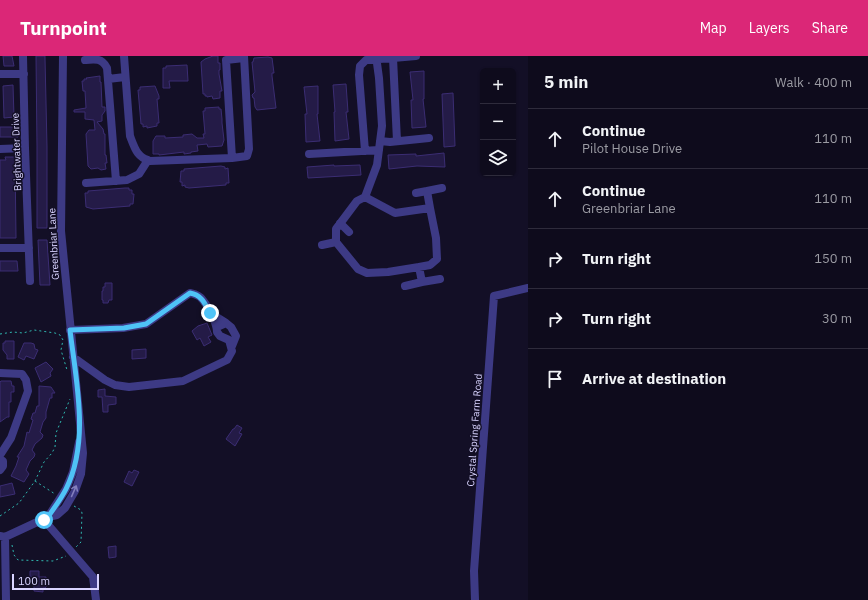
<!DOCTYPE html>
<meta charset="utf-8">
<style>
body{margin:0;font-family:"IBM Plex Sans",sans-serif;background:#1c1929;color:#f1f3f6}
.controls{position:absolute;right:12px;top:12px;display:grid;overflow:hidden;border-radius:6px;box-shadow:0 1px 3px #0004}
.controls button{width:36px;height:36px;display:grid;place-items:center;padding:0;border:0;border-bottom:1px solid #2e2b3b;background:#0e0b1c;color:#f1f3f6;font:20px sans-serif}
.scale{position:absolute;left:12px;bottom:10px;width:87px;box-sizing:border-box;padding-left:4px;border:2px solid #d9d4ff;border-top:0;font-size:11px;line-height:14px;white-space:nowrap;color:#d9d4ff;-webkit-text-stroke:3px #130f26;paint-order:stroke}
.stop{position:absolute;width:12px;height:12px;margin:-9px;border:3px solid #4fc3f7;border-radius:50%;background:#fff}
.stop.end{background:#4fc3f7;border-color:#fff;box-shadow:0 1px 4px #0008}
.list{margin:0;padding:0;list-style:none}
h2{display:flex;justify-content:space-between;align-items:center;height:52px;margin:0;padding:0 16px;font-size:17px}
h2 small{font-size:13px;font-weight:400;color:#9b9ba3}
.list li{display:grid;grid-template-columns:26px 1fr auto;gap:12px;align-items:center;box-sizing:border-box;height:60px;padding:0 16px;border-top:1px solid #2e2b3b}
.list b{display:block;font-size:15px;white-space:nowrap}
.list p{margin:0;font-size:13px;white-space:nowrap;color:#9b9ba3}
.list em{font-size:13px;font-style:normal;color:#9b9ba3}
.icon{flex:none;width:22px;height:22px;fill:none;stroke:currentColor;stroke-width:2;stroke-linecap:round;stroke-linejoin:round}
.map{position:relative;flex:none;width:528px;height:544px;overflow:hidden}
header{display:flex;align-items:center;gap:24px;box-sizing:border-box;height:56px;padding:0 20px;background:#db2777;color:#fff}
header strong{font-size:19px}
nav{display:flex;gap:22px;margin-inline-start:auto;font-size:14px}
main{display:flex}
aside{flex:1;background:#0e0b1c}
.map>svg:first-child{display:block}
</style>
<header>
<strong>Turnpoint</strong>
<nav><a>Map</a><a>Layers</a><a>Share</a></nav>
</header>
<main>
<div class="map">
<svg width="528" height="544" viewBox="0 0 528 544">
<rect width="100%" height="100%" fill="#130f26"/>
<!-- building -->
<path fill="#241b47" stroke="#3b2d73" d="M3,0H12L14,10H4Z
M36,0H45V2L47,91V172H37V91Z
M213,0H218V7H220V14H219V18L222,35H220V42L213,43L212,40L207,41V40H205V38H203L201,6L205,3Z
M268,1L272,2L274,17H272V20L276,52L257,54L255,51L254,42H253L252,39L255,36L252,6H253L254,2Z
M187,9L188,25H169L170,32H163V12H166V10Z
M424,15V43H423L426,71L412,72L411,44H413L410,16Z
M100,20V26H101L102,51H105V55L102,59V65L97,66L103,73L104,78H105V99H106L107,107H105L106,113L101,114L98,112L91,113L88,110L86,78L89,74H95L94,64L85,63V56H74V54L86,52L85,35H83L82,25H84V23H87L86,22Z
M346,28L348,56H346L349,83L335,85L334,56H335L333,29Z
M13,29L14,61L4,62L3,30Z
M155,30L159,40V43H157L159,67H157V70L147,72V70L143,71V68H141L138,34H140V31Z
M318,30V58H317L320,85L306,86L305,58H307L304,31Z
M453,37L455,90L444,91L442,38Z
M219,51V53H221L222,63V67L224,84L222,90L208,91L207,88L197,89L198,95L191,96V97L184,98V96L159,99V98H153V85L156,80H165V82L183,81V79L192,78L197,82H204L203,78H205L203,55H205V52Z
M0,71H17L18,81H0Z
M444,97L445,111L417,110L389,113L388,99L416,98V100Z
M5,101H15L16,182H0V104H6Z
M334,109V110L360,109L361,119L308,122L307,111Z
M221,110L225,111V113L228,112L229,127H226V129L189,132L185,131V129L182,130V126H180L181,115H184V113Z
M125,132H129V134H132V138H134L133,148H130V150L93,153L86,151L85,137H88V135Z
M38,184H47L50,229H40Z
M0,205H17L18,215H0Z
M105,227H112V244H109L108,247H103V244H102V235H103V231H105Z
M207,267L212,279L208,281L211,286L204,290L200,282L197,284L192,275L198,270Z
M5,285H14V303H7V299L3,294V287H5Z
M24,287H31L34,288L35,293L38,294L34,303L26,300L24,304L18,301Z
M146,293V302L132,303V294Z
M46,306L53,313L50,317L51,320L41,326L35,312Z
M1,325H11L12,330H14V336H11V346H9V361H7L0,366V326Z
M39,330L51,331L55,337H52V342H50L46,356V362L43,366L40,376L43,379L42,382L35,388L32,394L35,398L34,401L30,405L26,414L29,418L24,426L11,420L16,410L19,401H17L24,390L27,376L29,377L33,364L31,363L33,357H35L37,350H39Z
M105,333V340L116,341V348L108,349V356H103L102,341H98V334Z
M237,369L242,372L239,377L242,378L235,390L226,383L233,373H234Z
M134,414L139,416L132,430L124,426L129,415L132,417Z
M12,427L15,438L0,441V430Z
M116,490V501L109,502L108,491Z
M30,515H39V521H46L48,529L45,532H43V536L34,535V527H33V521H30Z"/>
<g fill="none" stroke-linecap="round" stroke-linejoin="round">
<!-- path -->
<path stroke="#2fb8b0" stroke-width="1" stroke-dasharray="2 3" stroke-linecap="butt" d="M0,278L13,276L23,277L34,274L55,277L60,279L63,284L61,294L67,314
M35,425L55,438
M74,450L81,454L82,457L81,486L76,491
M0,460L19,447L35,425L44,406L52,397L55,391L56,377L70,343
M12,489L14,499L18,504L53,505L66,500"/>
<!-- minor -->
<path stroke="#3d3a85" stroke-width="8" d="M23,0L25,92L30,225
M124,0L130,80C135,93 137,101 150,105L232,102L247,100L249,93L244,0
M85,4C95,3 102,2 107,12L116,125
M0,18H24
M108,23L125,21
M380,85L390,86L429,82
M397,85L393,2L416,0
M0,93L25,92
M365,95L359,19L360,10L366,4L393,2
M309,98L379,94
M232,102L226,4L244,2
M86,127L127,124L139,118L148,104
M427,135L442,132
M416,137L427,135L430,152
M365,141L395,157L430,152L436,182L437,203L430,209L419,211L388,216L367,217L358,213L336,186V173L357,145L365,141L377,109L382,70L379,22L376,0
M340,167L349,176
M322,189L336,186
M0,192H29
M422,226L440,223
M405,230L422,226L419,211
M210,257L226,267L217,271
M226,267L231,271L236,280L232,290
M70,274L123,272L146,268L190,237C194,238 199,239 202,243C208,250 217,267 217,276L220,280L229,284L232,295L227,304L183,325L129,331L115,329L105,324L73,301
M0,317L22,318L26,324L28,335L11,382L0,399
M0,403L3,405V410L0,414
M48,461L66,433L73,416L79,386
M44,464L93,521L96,544
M0,480L5,481L48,461L57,459L65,452L75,435L81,418L83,397L61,175L63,0
M5,481L6,544
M475,544L474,515L494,240L528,232"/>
</g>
<!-- one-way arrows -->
<defs><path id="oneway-shaft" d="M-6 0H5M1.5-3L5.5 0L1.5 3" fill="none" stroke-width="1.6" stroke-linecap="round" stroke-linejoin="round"/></defs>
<use stroke="#837fbc" href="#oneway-shaft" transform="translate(74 435) rotate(-66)"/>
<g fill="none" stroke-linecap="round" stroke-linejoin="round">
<!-- route -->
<path stroke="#4fc3f7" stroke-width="5" d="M44,464L48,461C54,452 61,443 66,433C90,385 76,325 70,274L124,272L146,268L190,237C202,239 205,248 210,257"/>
</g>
<g text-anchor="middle" stroke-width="3" stroke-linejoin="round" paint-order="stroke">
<!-- street labels -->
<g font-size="10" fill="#d9d4ff" stroke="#130f26">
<text transform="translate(16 96) rotate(-92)" y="4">Brightwater Drive</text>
<text transform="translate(53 188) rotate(-93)" y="4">Greenbriar Lane</text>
<text transform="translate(474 374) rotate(-86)" y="4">Crystal Spring Farm Road</text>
</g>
</g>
</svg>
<div class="controls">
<button>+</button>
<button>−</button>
<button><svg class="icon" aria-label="layers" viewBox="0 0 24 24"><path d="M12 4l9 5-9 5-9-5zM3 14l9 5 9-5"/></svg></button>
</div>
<div class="scale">100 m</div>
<div class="stop" style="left:44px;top:464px"></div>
<div class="stop end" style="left:210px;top:257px"></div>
</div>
<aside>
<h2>5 min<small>Walk · 400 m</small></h2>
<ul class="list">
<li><svg class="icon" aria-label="ahead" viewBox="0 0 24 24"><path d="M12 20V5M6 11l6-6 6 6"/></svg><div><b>Continue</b><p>Pilot House Drive</p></div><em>110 m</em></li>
<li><svg class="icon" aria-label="ahead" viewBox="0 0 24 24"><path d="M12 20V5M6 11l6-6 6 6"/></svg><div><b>Continue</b><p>Greenbriar Lane</p></div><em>110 m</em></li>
<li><svg class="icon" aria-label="right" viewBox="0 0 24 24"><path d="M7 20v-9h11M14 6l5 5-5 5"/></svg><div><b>Turn right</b></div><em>150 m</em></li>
<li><svg class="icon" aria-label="right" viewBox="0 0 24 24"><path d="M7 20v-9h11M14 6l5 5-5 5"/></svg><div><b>Turn right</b></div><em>30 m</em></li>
<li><svg class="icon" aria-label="arrive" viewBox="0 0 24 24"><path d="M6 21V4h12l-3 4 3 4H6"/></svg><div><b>Arrive at destination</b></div></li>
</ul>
</aside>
</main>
